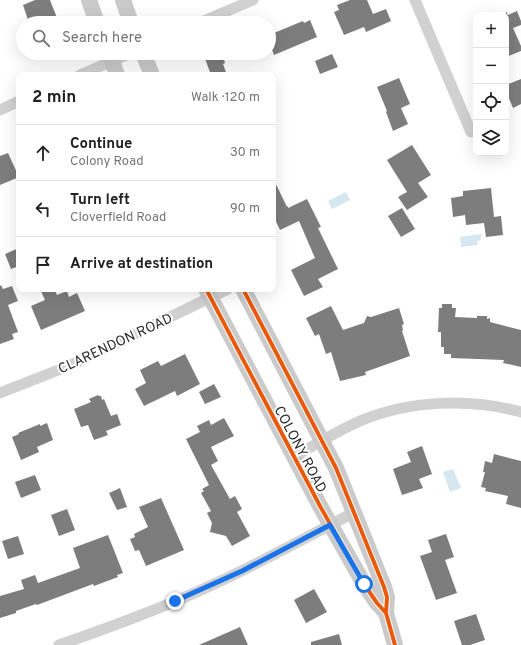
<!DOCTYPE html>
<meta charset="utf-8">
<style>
body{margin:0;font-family:Overpass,sans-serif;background:#f2f2f2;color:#222}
.controls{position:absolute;right:12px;top:12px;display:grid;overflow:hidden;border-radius:8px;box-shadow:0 4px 16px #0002}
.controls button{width:36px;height:36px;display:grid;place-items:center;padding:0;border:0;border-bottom:1px solid #e0e0e0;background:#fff;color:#222;font:20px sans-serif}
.stop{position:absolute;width:12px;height:12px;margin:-9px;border:3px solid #1a73e8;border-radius:50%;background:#fff}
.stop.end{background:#1a73e8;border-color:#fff;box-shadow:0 1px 4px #0008}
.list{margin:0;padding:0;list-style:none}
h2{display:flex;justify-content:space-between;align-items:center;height:52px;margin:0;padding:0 16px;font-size:17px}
h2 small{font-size:13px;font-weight:400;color:#767676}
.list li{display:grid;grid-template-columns:26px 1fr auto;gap:12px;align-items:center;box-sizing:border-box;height:56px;padding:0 16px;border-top:1px solid #e0e0e0}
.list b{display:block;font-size:15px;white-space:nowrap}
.list p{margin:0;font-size:13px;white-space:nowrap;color:#767676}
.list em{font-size:13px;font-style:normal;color:#767676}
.icon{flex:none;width:22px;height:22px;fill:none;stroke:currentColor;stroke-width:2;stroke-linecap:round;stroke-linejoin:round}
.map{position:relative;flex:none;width:521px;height:645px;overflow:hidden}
.search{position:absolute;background:#fff;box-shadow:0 4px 16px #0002;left:16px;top:16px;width:260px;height:44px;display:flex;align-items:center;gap:10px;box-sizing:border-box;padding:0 14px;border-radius:22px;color:#767676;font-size:15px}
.panel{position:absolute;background:#fff;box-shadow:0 4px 16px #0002;left:16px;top:72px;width:260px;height:220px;border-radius:8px}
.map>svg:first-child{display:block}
</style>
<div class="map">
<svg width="521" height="645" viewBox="0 0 521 645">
<rect width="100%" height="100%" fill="#fff"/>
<!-- water -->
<path fill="#d7e7f0" d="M346,192L350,200L332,209L328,201Z
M481,234V240L477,241L478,245L461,247L460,237Z
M453,469L461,488L450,492L443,472Z"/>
<!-- building -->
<path fill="#7d7d7d" d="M35,0H50L59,23H29L23,5Z
M350,0H367L373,14L386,9L391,21L366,32L364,27L344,35L334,12L339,10L337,5Z
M506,11L508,15L517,11L521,21V25L513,28L521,46V51L506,57Z
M310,20L317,37L274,55L269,42V35L303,21L304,23Z
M203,53H222L225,63L223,64L227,75H211Z
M332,54L338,67L320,74L315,61Z
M399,78L410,104L401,108L408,124L393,131L386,112L387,111L377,87Z
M521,79V104L513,108L506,91V85Z
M412,145L431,175L418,183L428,197L407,210L398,197L407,192L387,160Z
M8,153L19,177L0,185V156Z
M273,178L287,207L288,206V208L307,199L321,227L318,228L338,269L318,279L323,287L304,296L291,270L315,258L299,221L280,230L273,215Z
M491,188L494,217L501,216L503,235L486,237L484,223L466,225L465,215L453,217L451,198L463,196V191Z
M402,208L415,229L401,237L388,216Z
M19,248V266L11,269L5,254Z
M1,285L3,289L12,286L18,301L8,305L18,332L12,334L14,339L0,344V286Z
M40,289H54L57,295L67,291L69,297L77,293L85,311L41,330L31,306L45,300Z
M442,304H452V308H456L455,317L477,318V316H487V319L490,318V322L521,330V367L503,363L504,360L451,358V354H444V347H441V332H438L439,308H442Z
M331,306L343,330L364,323L367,316L371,317L399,308L404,324L402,325L403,330L402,331L410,356L365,372L366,375L340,381L331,352L326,354L319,334L315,336L306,318Z
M185,354L200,384L177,396L175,391L144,406L135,389L146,383L140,370L158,361L161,366Z
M214,384L221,397L205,404L199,392Z
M98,395L99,396H101L102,400L104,399L111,416L117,414L121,425L106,431L108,435L94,440L88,425L81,427L74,409L91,402L89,399Z
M224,418L234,436L211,447L218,461L211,465L230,499L235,496L242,509L237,512L250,536L232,546L226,536L210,532L212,523L207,513L211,511L201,493L204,491L202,489L209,485L186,439L200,432L197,426L209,420L211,425Z
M47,423L53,440L37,447L39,452L21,460L12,437L19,434L18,433L40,424V426Z
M422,446L432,474L419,479L423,488L402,495L393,469L411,462L407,452Z
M494,454L521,461V508L506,504L508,496L485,491L486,488L481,487L485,472H483L485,461L492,463Z
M35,475L41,490L21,498L15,482Z
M120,488L127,507L117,510L109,493Z
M161,498L184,550L146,566L139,550L135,551L130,539L135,537L134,534L148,527L139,507Z
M67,509L75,530L59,536L51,515Z
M446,534L454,557L445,560L457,593L436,600L420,556L432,552L428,540Z
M108,535L123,573L117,575L118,577L94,586L93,584L37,605L36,604L16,611V613L0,618V596L24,589L21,580L35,575L38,583L80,568L73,548Z
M18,536L24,554L8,559L2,541Z
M314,589L327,612L306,623L294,600Z
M476,614L485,640L470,645H462L454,621Z
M240,627L248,645H199Z
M339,634L342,645H311V642Z"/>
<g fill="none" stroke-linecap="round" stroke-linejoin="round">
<!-- street -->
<path stroke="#d1d1d1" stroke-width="11" d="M415,0L471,132
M199,23L253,0
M80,75L131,53
M0,110L19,101
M0,393L71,365L228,289
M293,457C315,445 337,431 360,421C410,400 469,398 521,412
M59,645C111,627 163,608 212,585C260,563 307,537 353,513"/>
<!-- secondary -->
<path stroke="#cacaca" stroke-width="16" d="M89,0L97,23
M123,0L131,23
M109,53L117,75
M143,53L152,75
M206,289L320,506L364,584L377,603L386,613
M243,289L336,468L384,587L387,597L386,613L395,645"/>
<!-- cycleway casing -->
<g stroke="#fff" stroke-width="6">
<path id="cycleway" d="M206,289L320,506L364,584L377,603L386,613
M243,289L336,468L384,587L387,597L386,613L395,645"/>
</g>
<!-- cycleway -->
<use href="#cycleway" stroke="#e8590c" stroke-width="4"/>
</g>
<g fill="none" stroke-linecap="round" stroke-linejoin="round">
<!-- route -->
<path stroke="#1a73e8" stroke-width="5" d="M175,601L242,571L330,525L364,584"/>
</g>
<g text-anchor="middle" stroke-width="4" stroke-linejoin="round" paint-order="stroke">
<!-- street labels -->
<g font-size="14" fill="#2c2c2c" stroke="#fff">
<text transform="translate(115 343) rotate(-25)" y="5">CLARENDON ROAD</text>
<text transform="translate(301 449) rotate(62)" y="5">COLONY ROAD</text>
</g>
</g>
</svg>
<div class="controls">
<button>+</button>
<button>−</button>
<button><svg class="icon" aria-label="locate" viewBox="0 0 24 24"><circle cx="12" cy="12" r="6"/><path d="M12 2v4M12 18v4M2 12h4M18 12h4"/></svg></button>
<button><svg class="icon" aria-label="layers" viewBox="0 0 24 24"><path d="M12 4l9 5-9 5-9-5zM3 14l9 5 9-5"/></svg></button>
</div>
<div class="stop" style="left:364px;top:584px"></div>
<div class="stop end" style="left:175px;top:601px"></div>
<div class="search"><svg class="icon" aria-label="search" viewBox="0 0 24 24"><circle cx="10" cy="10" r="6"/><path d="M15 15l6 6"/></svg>Search here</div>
<section class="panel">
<h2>2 min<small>Walk · 120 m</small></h2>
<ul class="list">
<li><svg class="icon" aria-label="ahead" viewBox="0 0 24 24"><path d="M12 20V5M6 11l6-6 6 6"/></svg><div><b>Continue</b><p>Colony Road</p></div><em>30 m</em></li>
<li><svg class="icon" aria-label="left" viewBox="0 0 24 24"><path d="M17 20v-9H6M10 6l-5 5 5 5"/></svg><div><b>Turn left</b><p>Cloverfield Road</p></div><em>90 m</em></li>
<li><svg class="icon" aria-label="arrive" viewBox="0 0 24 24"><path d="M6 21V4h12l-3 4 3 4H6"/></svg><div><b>Arrive at destination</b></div></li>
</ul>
</section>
</div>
